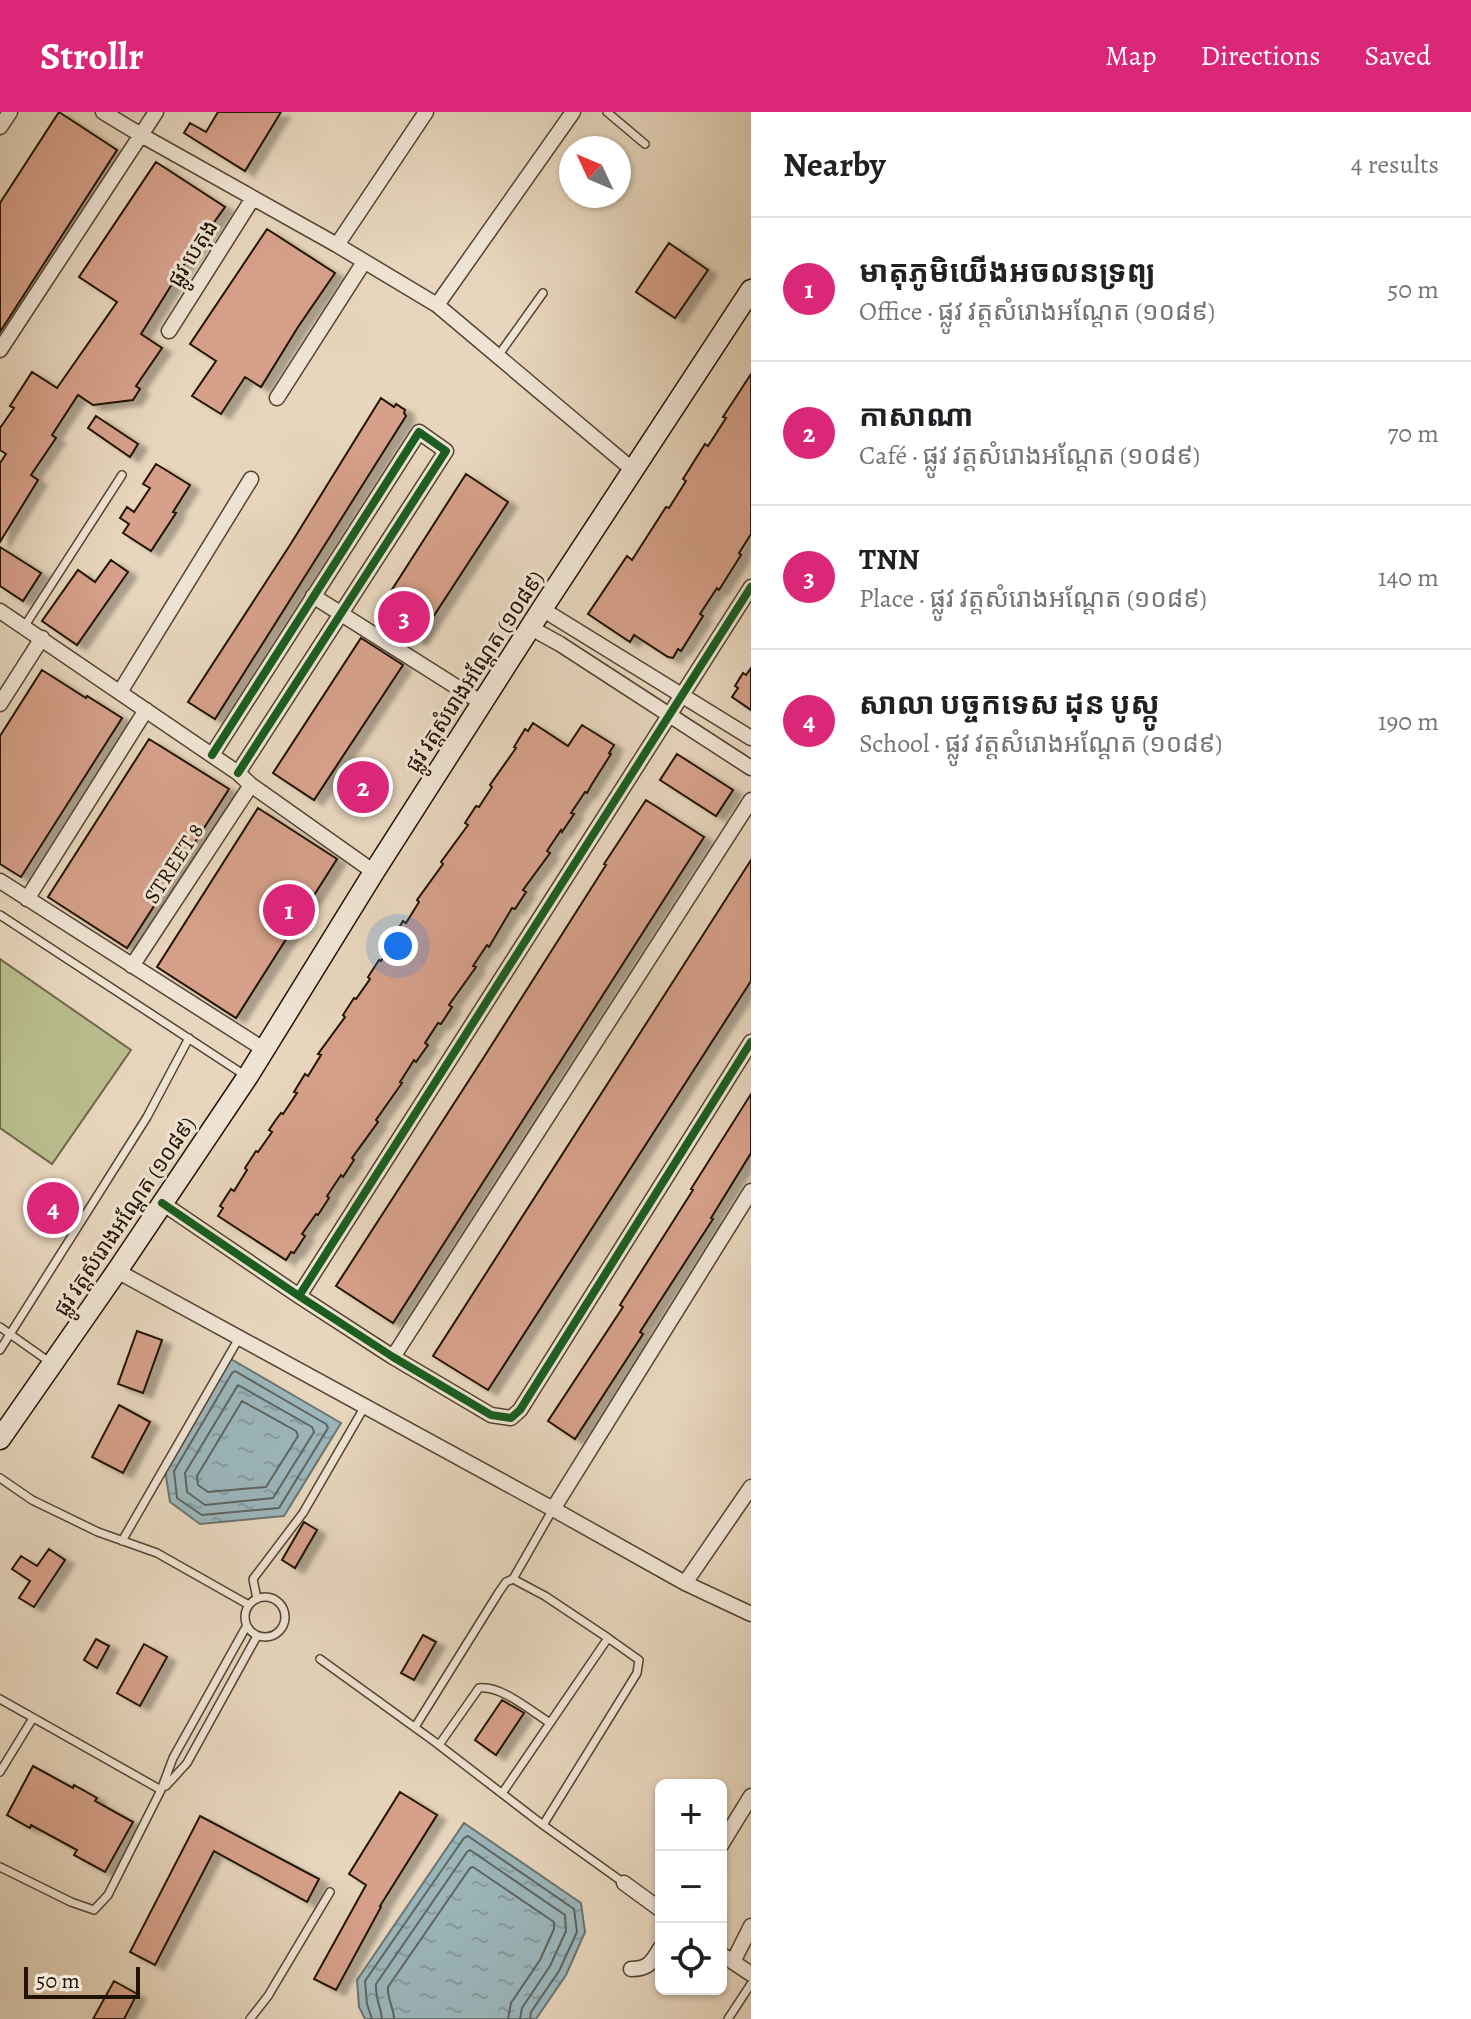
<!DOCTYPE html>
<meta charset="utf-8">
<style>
body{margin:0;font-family:Alegreya,"Noto Sans Khmer",serif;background:#f6f6f6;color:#202124}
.controls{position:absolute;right:24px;bottom:24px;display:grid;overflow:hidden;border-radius:12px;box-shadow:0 2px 6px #0004}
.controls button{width:72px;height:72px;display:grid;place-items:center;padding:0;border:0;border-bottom:2px solid #e0e0e0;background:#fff;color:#202124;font:40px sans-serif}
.compass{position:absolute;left:559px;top:24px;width:72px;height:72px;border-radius:50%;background:#fff;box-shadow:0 2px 6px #0004;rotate:314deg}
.scale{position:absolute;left:24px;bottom:20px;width:116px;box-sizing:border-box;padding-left:8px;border:4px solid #221201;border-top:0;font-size:22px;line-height:28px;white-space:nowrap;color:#221201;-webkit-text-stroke:6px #efe4d4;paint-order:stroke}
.you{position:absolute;left:398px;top:834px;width:28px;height:28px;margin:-20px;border:6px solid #fff;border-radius:50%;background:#1a73e8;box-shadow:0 0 0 12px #1a73e833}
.badge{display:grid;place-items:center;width:52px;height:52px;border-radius:50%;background:#db2777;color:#fff;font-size:26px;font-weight:700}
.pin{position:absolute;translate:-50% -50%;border:4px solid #fff;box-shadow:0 2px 8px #0006}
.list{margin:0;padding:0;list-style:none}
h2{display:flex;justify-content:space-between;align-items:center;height:104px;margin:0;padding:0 32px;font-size:34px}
h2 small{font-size:26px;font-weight:400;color:#757577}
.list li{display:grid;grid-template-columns:52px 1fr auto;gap:24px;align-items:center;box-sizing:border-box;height:144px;padding:0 32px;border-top:2px solid #e0e0e0}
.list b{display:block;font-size:30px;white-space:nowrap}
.list p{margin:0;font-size:26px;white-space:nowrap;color:#757577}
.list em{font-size:26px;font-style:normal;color:#757577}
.icon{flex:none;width:44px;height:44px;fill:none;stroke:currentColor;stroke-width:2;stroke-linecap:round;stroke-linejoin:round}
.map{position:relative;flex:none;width:751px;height:1907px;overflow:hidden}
header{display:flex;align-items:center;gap:48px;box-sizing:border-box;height:112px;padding:0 40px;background:#db2777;color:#fff}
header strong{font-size:38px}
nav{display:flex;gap:44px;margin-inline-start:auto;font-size:28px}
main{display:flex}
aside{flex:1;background:#fff}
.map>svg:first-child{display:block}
</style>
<header>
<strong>Strollr</strong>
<nav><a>Map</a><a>Directions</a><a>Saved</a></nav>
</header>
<main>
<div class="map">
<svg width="751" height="1907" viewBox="0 0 751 1907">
<defs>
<pattern id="water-ripples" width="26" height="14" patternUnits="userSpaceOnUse" patternTransform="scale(2)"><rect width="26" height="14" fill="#9bb6bb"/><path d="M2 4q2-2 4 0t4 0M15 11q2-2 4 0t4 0" fill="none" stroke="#859b9f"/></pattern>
<filter id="shadow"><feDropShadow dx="9" dy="5" stdDeviation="2" flood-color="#0004"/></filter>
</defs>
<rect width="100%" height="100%" fill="#e7d6bd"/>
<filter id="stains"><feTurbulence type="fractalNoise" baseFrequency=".0025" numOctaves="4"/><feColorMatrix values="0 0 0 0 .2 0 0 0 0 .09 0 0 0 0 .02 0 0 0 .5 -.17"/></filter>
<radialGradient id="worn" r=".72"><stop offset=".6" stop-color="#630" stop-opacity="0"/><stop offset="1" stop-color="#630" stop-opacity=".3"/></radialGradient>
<!-- grass -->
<path fill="#b9bd8e" stroke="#6e6848" stroke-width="2" d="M0,847L131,938L52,1052L0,1016Z"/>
<!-- water -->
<path fill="url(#water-ripples)" stroke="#6b7471" stroke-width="2" d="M231,1247L341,1311L284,1404L200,1412L170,1390L165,1358Z
M464,1711L581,1791L585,1820L566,1863L536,1907H365L359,1895L357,1868Z"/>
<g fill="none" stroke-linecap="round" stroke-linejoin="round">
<!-- shore -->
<path stroke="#5e645e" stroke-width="2" d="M235,1259L326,1312L328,1316L279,1396L202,1403L177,1386L174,1359L232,1261Z
M238,1273L312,1315L314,1320L273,1386L205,1393L187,1380L185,1361Z
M242,1289L296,1319L298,1324L266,1375L208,1380L198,1373L197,1364Z
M372,1907L367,1892L365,1869L464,1726L468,1724L574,1797L577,1820L559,1859L531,1900L530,1907
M382,1907C381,1895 375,1886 376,1872L467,1740L470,1738L565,1803L566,1819L550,1854L522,1896L520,1907
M394,1907C394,1896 387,1887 388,1875L470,1756L473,1755L554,1810V1817L540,1848L511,1891L508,1907"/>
</g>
<!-- building -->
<path fill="#d6a08a" stroke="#221201" stroke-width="2" filter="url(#shadow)" d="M59,0L117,38L0,220V91Z
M218,0H281L245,59L184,21L190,11L206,20Z
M156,50L225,95L187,148L141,222L162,236L136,274L140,277L133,288L93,293L78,283L52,323L56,326L31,363L38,368L0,430V351L6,342L0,338V316L14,296L10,294L32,260L57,276L117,190L79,165Z
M267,117L335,161L298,215L261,275L245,265L221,302L192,284L216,249L190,232Z
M669,131L708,158L675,206L636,180Z
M751,262V422L739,441L741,443L719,478L717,476L700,502L703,504L681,539L678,537L673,546L668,545L634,523L630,530L588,502L627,444L632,448L666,395L669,396L686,369L683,367L705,332L708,334L726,306L723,305Z
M381,286L394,295L396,292L405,298L404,301L406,304L215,607L188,590L290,433Z
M96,304L138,332L130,345L88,316Z
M156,352L190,373L173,400L176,401L151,439L123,421L129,412L120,406L127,395L134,400L150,376L143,372Z
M466,362L508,390L418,528L377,501Z
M0,435L41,461L23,489L0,474Z
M111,448L128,460L77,533L42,509L78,458L95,470Z
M361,526L403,553L314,688L273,661Z
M751,556V598L732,585L738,576L735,574L743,561L746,563Z
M42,558L86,586L87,584L122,606L21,765L0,752V624Z
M533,611L568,634L582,613L614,633L609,641L611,642L592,672L587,681L585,680L571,701L574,702L562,720L561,718L547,739L550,741L523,778L526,780L515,797L512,796L489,835L487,833L473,854L476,855L449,893L452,895L441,912L438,911L425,931L428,933L416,950L414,948L400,970L402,971L376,1008L378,1010L352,1046L354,1048L343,1065L341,1063L327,1084L329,1086L318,1103L316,1102L302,1122L305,1124L294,1141L291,1140L286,1148L218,1104L223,1096L220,1094L231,1077L234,1079L247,1058L245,1056L256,1039L258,1040L272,1020L269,1018L275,1009L281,1001L283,1002L297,981L294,980L305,962L308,964L321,943L318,942L345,905L343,903L354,886L356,887L370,867L368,865L379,848L381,849L394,828L392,827L403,809L406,811L419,790L417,788L443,752L441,750L468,713L465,711L476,694L479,695L492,675L490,673L516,636L514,635L525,617L528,619Z
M149,627L229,677L127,836L48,785Z
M677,642L733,678L716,704L660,668Z
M646,688L704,725L393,1211L336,1174L484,945L606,753L604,752Z
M258,696L337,747L236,906L157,855Z
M751,748V869L488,1278L433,1244Z
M751,982V1041L711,1106L713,1107L640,1220L643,1222L575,1327L548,1309L623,1195L620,1193L693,1078L691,1077Z
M137,1219L162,1228L143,1281L118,1272Z
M119,1293L150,1310L123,1361L92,1345Z
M304,1410L317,1418L295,1456L282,1448Z
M49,1437L65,1448L34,1495L19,1486L30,1469L12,1457L21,1444L37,1454Z
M423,1523L436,1530L414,1568L401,1561Z
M96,1527L109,1534L97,1556L84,1548Z
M144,1532L167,1545L140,1594L117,1581Z
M502,1588L524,1601L496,1643L475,1628Z
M33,1654L73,1676L74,1673L97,1686L95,1689L133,1710L105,1760L74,1743L77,1738L31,1713L30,1716L7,1703Z
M400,1680L437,1703L380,1794L381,1795L336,1878L314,1867L366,1773L349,1762Z
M200,1704L319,1767L307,1790L214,1739L155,1853L130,1840Z
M114,1869L137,1882L124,1907H93Z"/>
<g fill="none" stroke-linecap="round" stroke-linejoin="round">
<!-- lane casing -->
<g stroke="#534330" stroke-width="10">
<path id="lane" d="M607,0L645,32
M498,244L543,181
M24,515L122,363
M0,803L246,964
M0,1215L51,1251
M0,1238L147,1005L189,926
M0,1366L32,1388L98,1420L157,1441L249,1493
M122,1429L239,1226
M245 1505a20 20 0 1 1 40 0a20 20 0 1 1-40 0Z
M257,1487L253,1467L303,1401L365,1294
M320,1547L435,1630L543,1713L624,1771
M0,1587L161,1678
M415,1615L499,1480L506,1470L513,1467L553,1397
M439,1633L479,1576C501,1573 531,1599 550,1611
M0,1660L33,1606
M166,1674L187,1651L257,1524
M503,1680L608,1526L545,1484L513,1467
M543,1713L637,1561L639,1548L608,1526
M0,1755L71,1790L94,1798L108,1783L161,1678L173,1646L246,1515
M250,1907L268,1884L330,1780
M728,1907L751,1872"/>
</g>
<!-- street casing -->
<g stroke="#534330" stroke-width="17">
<path id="street" d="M103,0L141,23L337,133L437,193L633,358
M0,15L10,0
M337,133L426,0
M437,193L573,0
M169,219L253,86
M0,238L156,0
M277,286L364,150
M313,484L482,591
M542,497L751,626
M0,499L238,661L251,673L374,760
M531,516L560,532L751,656
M120,580L251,367
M0,592L42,526
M212,643L419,320L446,339L238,661
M0,769L265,938
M27,787L146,598
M132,854L251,673
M162,1091L299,1184L393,1245L491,1303L511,1306L520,1298L751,930
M117,1159L553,1397L685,1471L751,1502
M299,1184L751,475
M393,1245L751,688
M553,1397L751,1079
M685,1471L751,1375
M721,1733L751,1684
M624,1771L661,1798
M721,1842L751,1862
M733,1850L751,1814
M631,1857C649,1857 652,1850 661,1835"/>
</g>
<!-- secondary casing -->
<g stroke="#221201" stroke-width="23">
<path id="secondary" d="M0,1327L117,1159L248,964L374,760L542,497L751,178"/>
</g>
<!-- lane -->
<use href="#lane" stroke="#efe4d4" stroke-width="7"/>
<!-- street -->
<use href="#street" stroke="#efe4d4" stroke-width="14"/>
<!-- secondary -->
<use href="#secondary" stroke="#efe4d4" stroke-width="20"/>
<!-- cycleway casing -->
<g stroke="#efe4d4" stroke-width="13">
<path id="cycleway" d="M212,643L419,320L446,339L238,661
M162,1091L299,1184L393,1245L491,1303L511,1306L520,1298L751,930
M299,1184L751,475"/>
</g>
<!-- cycleway -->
<use href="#cycleway" stroke="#1b5e20" stroke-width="8"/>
</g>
<g text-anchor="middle" stroke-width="6" stroke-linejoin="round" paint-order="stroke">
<!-- street labels -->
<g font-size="22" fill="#221201" stroke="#efe4d4">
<text transform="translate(192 141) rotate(-58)" y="8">ផ្លូវ បេតុង</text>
<text transform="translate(474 559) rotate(-57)" y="8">ផ្លូវ វត្តសំរោងអណ្ដែត (១០៨៩)</text>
<text transform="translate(173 751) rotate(-57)" y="8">STREET 8</text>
<text transform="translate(124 1104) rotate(-56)" y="8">ផ្លូវ វត្តសំរោងអណ្ដែត (១០៨៩)</text>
</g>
</g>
<rect width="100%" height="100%" filter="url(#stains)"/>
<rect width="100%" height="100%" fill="url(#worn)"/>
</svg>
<div class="controls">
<button>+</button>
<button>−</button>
<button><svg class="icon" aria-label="locate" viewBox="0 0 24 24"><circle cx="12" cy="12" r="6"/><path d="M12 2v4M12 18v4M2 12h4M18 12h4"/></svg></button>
</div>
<svg class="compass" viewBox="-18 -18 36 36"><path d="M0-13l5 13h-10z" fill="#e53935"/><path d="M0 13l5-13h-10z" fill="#757577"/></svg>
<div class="scale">50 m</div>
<div class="you"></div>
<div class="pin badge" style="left:289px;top:798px">1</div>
<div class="pin badge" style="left:363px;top:675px">2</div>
<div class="pin badge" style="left:404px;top:505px">3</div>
<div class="pin badge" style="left:53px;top:1096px">4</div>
</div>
<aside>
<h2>Nearby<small>4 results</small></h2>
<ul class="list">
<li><span class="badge">1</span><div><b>មាតុភូមិយើងអចលនទ្រព្យ</b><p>Office · ផ្លូវ វត្តសំរោងអណ្ដែត (១០៨៩)</p></div><em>50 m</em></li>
<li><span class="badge">2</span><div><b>កាសាណា</b><p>Café · ផ្លូវ វត្តសំរោងអណ្ដែត (១០៨៩)</p></div><em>70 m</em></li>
<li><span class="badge">3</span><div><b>TNN</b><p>Place · ផ្លូវ វត្តសំរោងអណ្ដែត (១០៨៩)</p></div><em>140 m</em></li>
<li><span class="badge">4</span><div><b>សាលា បច្ចកទេស ដុន បូស្កូ</b><p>School · ផ្លូវ វត្តសំរោងអណ្ដែត (១០៨៩)</p></div><em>190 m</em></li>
</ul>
</aside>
</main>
